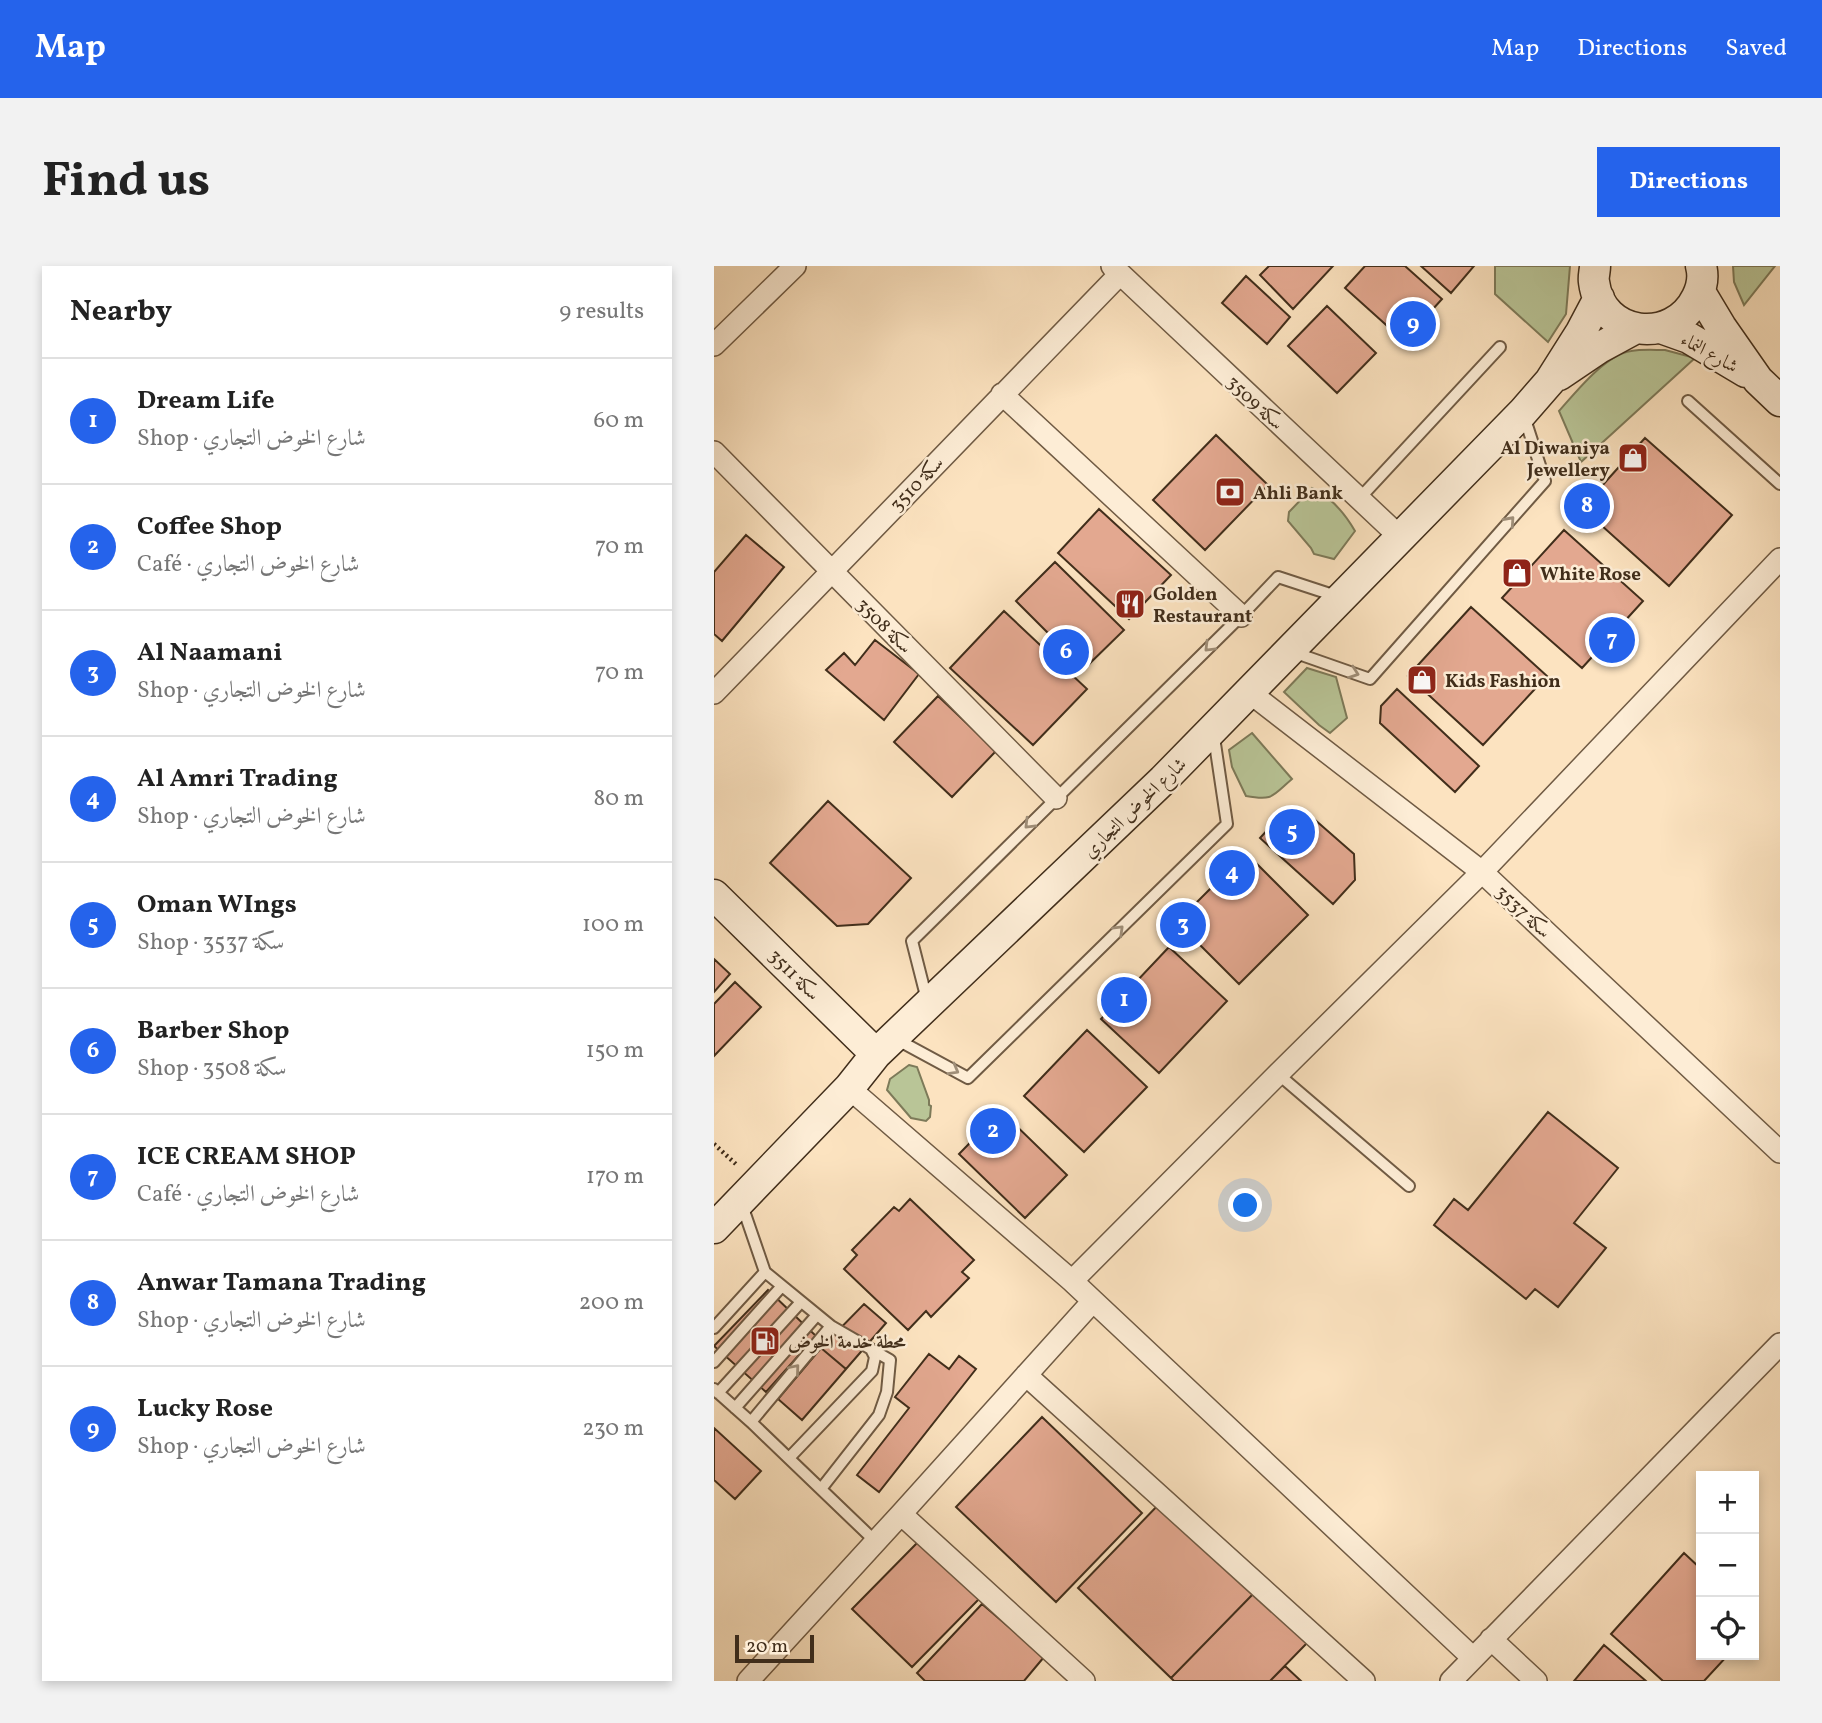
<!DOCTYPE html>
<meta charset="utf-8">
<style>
body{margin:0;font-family:Vollkorn,Amiri,serif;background:#f2f2f2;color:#222}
.controls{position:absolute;right:21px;bottom:21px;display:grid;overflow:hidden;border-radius:0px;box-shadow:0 4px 10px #0003}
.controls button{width:63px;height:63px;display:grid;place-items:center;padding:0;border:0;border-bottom:2px solid #e0e0e0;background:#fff;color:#222;font:35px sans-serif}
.scale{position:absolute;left:21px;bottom:18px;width:79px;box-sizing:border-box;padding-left:7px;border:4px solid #412e1b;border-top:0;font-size:19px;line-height:24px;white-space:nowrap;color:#412e1b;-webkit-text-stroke:5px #fdedd6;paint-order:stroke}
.you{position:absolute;left:532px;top:940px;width:24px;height:24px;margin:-18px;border:5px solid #fff;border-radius:50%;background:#1a73e8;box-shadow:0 0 0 10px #1a73e833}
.badge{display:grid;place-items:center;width:46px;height:46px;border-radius:50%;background:#2563eb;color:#fff;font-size:23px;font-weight:700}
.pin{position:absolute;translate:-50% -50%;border:4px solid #fff;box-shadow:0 2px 7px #0006}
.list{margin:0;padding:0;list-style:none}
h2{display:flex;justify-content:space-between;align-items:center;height:91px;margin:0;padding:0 28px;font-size:30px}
h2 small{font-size:23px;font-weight:400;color:#767676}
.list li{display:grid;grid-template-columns:46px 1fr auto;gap:21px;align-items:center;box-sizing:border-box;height:126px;padding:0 28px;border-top:2px solid #e0e0e0}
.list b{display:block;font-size:26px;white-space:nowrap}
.list p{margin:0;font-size:23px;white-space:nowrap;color:#767676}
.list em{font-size:23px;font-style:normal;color:#767676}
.icon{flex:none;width:38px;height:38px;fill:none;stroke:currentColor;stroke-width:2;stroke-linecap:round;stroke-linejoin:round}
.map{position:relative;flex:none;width:1066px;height:1415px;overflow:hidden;border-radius:0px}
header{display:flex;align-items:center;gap:42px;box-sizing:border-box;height:98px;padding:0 35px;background:#2563eb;color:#fff}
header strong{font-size:33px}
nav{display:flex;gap:38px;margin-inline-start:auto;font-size:24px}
.intro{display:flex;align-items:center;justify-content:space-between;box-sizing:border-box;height:168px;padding:0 42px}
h1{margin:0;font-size:49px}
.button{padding:18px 32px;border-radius:0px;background:#2563eb;color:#fff;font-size:24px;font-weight:700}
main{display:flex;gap:42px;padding:0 42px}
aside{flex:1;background:#fff;border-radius:0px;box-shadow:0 4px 10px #0003}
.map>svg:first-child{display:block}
</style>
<header>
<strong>Map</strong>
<nav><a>Map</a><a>Directions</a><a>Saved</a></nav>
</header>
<div class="intro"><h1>Find us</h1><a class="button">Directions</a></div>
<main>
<aside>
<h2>Nearby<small>9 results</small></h2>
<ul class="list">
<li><span class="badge">1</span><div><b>Dream Life</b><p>Shop · شارع الخوض التجاري</p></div><em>60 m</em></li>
<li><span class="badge">2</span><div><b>Coffee Shop</b><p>Café · شارع الخوض التجاري</p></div><em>70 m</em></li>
<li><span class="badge">3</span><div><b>Al Naamani</b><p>Shop · شارع الخوض التجاري</p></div><em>70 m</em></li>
<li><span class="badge">4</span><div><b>Al Amri Trading</b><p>Shop · شارع الخوض التجاري</p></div><em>80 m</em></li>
<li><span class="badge">5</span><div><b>Oman WIngs</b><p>Shop · سكة 3537</p></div><em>100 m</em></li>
<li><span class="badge">6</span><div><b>Barber Shop</b><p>Shop · سكة 3508</p></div><em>150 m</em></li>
<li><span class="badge">7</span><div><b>ICE CREAM SHOP</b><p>Café · شارع الخوض التجاري</p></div><em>170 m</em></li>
<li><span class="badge">8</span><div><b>Anwar Tamana Trading</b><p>Shop · شارع الخوض التجاري</p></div><em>200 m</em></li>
<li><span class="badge">9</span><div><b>Lucky Rose</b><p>Shop · شارع الخوض التجاري</p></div><em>230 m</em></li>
</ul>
</aside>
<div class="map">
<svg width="1066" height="1415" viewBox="0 0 1066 1415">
<rect width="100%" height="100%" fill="#fce3c0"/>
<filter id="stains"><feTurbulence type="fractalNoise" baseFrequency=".00286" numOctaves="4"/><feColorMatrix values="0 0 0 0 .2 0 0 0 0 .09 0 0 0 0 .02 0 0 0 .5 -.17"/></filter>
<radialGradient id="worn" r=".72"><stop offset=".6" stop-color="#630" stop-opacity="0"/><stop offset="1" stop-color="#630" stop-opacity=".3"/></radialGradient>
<!-- green -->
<path fill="#b9c597" stroke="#7d7a59" stroke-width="2" d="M781,0H856L852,48L834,76L781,28Z
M1019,0H1061L1030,39L1020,16Z
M951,84L981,92L867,196L845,145C862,126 891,89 917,85C928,83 940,84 951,84Z
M598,222C617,231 630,246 641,265L620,293L600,288L597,282L574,255L575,246Z
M593,402L622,411L633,452L616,467L605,459L570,426Z
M538,467L578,513C558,530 560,535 532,530L518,501L515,484Z
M195,799L203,801L215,834V839L217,840L216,851L212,855L197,852L173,824L176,813Z"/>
<!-- building -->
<path fill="#e3a890" stroke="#412e1b" stroke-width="2" d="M555,0H619L579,43L546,9Z
M651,0H691L728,33L690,75L631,22Z
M707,0H760L737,27Z
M532,10L576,51L553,78L508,37Z
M613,40L662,87L623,127L574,80Z
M502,169L554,219L491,284L439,234Z
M931,172L1018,249L955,320L868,242Z
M385,243L457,309L415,353L344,287Z
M850,264L929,335L868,402L788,332Z
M32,269L70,301L8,375L0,368V306Z
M341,296L410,364L370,403L302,335Z
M757,341L833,410L769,479L694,410Z
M290,345L373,423L319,479L236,402Z
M161,374L205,408L170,454L112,404L130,387L141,399Z
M683,423L765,500L741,526L666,457L667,440Z
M224,430L282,485L238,531L180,476Z
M114,535L197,612L154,658L123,660L56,597Z
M592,546L640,588L641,614L619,638L546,572L569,547Z
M532,587L594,649L525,718L463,656Z
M455,681L513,735L445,807L387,753Z
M0,693L16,708L0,726Z
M21,716L47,741L0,790V738Z
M373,764L433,821L370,886L310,830Z
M287,845L353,909L311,952L245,888Z
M834,846L904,902L860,957L892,982L844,1041L821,1023L812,1033L720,959L740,933L754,944Z
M196,933L260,994L248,1006L255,1012L217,1051L212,1045L194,1064L130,1003L143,989L138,984L180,941L185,945Z
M54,1024L102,1070L52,1126L0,1080Z
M150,1038L172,1057L132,1103L107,1082Z
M107,1082L132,1103L88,1154L64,1133Z
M215,1088L235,1103L245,1090L262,1103L165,1226L143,1209L195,1142L181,1131Z
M328,1151L428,1247L342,1336L242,1241Z
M0,1162L47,1205L21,1233L0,1214Z
M448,1235L541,1326L457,1412L364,1322Z
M205,1275L265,1333L198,1401L138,1343Z
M970,1287L987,1303V1389H1014L990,1415H949L897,1368Z
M541,1326L594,1376L556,1415H460L457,1412Z
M268,1338L330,1391L310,1415H211L203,1407Z
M890,1379L932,1415H860Z
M571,1400L587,1415H556Z"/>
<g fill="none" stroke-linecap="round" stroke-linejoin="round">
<!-- lane casing -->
<g stroke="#705b44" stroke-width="14">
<path id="lane" d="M974,135L1066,218
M645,233L786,81
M579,386L656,413L831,215L810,150
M213,734L198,675L527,350L564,311L625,331
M182,773L254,812L513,558L500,471
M564,808L695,920
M28,939L51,1006L117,1060L37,1156
M0,1062L51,1006
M0,1096L68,1020
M0,1123L37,1156L162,1276
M4,1127L87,1036
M21,1142L103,1049
M75,1192L158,1105L161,1091L157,1083
M107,1223L165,1149L173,1126L176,1094L117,1060"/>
</g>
<!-- street casing -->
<g stroke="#705b44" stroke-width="24">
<path id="street" d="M398,0L686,271
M0,79L81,0
M288,128L527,350
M0,186L342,532
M535,426L768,606L1066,886
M0,427L406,8
M135,822L358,1015L564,808L768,606L1066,293
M358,1015L759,1392
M312,1109L650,1415
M187,1248L370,1415
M777,1373L822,1415
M34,1415L187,1248L379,1035
M737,1415L1066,1078"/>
</g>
<!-- secondary casing -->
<g stroke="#412e1b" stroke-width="33">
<path id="secondary" d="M881,0C881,5 879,11 880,16C887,71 959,80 983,31C988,21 990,11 987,0
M986,26L1007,61L1044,114L1066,135
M947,62L975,72L1032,106
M845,109L885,82L922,62
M0,629L162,788
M0,962L135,822L162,788L449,514L809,146L836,115L867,66L885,32"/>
</g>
<!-- path -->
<path stroke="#412e1b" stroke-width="4.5" stroke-dasharray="2 3.5" stroke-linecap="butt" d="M0,878L24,900"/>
<!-- lane -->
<use href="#lane" stroke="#fdedd6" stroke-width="10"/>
<!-- street -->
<use href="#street" stroke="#fdedd6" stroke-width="21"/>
<!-- secondary -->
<use href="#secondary" stroke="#fdedd6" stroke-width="30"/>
</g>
<!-- one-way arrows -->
<defs><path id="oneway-chevron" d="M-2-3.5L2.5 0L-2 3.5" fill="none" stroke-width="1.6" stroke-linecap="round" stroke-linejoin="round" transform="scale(1.75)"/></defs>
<g stroke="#9f8e78">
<use href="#oneway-chevron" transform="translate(796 255) rotate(-48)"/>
<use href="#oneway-chevron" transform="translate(495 381) rotate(135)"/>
<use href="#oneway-chevron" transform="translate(640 407) rotate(19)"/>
<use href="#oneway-chevron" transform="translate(315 558) rotate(135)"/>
<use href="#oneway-chevron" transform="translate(405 664) rotate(-44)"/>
<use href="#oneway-chevron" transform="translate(240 804) rotate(29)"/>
<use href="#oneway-chevron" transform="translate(81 1103) rotate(-50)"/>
</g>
<!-- icons -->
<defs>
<g id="shop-square" transform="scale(1.575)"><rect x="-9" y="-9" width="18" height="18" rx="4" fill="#8f2418" stroke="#fdedd6"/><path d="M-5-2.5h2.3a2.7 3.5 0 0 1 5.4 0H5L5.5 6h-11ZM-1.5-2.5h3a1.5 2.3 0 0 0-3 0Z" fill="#fff"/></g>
<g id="bank-square" transform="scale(1.575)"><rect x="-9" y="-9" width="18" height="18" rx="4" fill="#8f2418" stroke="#fdedd6"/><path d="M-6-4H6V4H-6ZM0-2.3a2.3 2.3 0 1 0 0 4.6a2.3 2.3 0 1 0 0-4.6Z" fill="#fff"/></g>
<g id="restaurant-square" transform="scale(1.575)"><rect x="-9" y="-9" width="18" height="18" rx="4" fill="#8f2418" stroke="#fdedd6"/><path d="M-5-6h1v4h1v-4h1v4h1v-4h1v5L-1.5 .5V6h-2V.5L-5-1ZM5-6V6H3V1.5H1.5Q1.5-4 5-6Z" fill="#fff"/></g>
<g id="fuel-square" transform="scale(1.575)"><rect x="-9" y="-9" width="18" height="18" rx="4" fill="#8f2418" stroke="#fdedd6"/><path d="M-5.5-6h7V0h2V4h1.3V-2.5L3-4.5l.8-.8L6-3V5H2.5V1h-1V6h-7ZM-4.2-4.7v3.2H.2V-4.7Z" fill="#fff"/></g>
</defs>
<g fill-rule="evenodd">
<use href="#shop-square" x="919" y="192"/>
<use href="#bank-square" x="516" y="226"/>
<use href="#shop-square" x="803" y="307"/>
<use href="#restaurant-square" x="416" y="338"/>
<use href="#shop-square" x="708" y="414"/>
<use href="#fuel-square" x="51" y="1075"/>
</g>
<g text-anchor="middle" stroke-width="5" stroke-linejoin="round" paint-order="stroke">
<!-- street labels -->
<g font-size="19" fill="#412e1b" stroke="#fdedd6">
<text transform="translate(996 86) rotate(29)" y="7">شارع النماء</text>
<text transform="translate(542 136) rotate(43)" y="7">سكة 3509</text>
<text transform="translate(202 217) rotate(-46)" y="7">سكة 3510</text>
<text transform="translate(171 359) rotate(45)" y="7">سكة 3508</text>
<text transform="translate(420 541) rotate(-44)" y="7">شارع الخوض التجاري</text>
<text transform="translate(810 645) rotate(43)" y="7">سكة 3537</text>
<text transform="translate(81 708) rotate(45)" y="7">سكة 3511</text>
</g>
<!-- poi labels -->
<g font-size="19" font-weight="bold" fill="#412e1b" stroke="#fdedd6" text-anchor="start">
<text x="896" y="188" text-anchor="end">Al Diwaniya<tspan x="896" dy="22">Jewellery</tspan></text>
<text x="539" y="233">Ahli Bank</text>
<text x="826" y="314">White Rose</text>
<text x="439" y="334">Golden<tspan x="439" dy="22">Restaurant</tspan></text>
<text x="731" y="421">Kids Fashion</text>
<text x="74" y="1082">محطة خدمة الخوض</text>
</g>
</g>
<rect width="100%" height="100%" filter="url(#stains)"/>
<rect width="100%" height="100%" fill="url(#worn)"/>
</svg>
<div class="controls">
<button>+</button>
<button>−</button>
<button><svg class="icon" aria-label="locate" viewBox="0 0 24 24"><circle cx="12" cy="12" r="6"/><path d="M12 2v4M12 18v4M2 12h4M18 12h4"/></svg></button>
</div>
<div class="scale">20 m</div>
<div class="you"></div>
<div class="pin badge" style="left:410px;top:734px">1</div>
<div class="pin badge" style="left:279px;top:865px">2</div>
<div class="pin badge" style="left:469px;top:659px">3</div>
<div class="pin badge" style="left:518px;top:607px">4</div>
<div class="pin badge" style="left:578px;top:566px">5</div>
<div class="pin badge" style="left:352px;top:386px">6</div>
<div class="pin badge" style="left:898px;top:374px">7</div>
<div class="pin badge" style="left:873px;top:240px">8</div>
<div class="pin badge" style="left:699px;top:58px">9</div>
</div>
</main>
